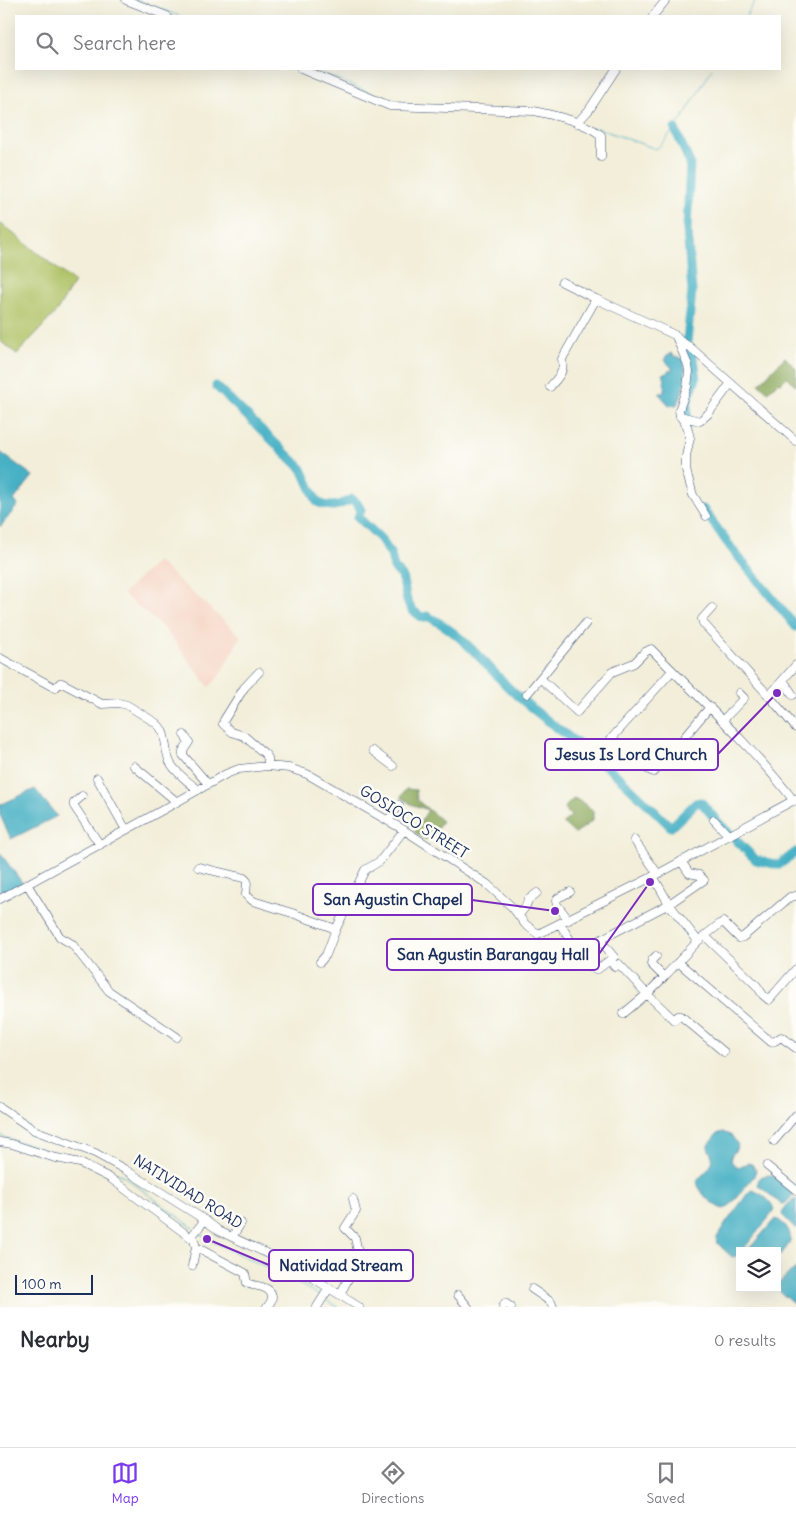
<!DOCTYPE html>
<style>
body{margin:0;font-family:Delius,sans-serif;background:#f2f2f3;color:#2b2b33}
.controls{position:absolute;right:15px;bottom:15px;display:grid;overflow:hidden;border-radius:0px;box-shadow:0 5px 20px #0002}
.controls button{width:45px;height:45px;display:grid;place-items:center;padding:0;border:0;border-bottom:1px solid #e1e1e2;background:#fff;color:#2b2b33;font:25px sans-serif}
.scale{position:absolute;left:15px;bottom:12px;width:78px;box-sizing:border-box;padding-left:5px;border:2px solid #1b2f5e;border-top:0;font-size:14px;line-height:18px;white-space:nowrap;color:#1b2f5e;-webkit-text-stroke:4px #fdfcf7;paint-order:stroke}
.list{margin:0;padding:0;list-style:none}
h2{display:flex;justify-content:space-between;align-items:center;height:65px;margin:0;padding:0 20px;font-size:21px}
h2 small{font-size:16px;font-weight:400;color:#7c7c81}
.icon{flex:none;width:28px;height:28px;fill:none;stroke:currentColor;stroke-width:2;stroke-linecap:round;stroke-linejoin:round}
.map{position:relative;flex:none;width:796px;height:1307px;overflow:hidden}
.search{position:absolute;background:#fff;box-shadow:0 5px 20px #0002;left:15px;right:15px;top:15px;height:55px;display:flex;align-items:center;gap:12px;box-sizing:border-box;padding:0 18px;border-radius:0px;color:#7c7c81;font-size:19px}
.sheet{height:140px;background:#fff}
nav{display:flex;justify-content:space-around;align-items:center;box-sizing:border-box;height:70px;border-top:1px solid #e1e1e2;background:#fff;font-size:14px;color:#7c7c81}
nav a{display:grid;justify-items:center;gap:2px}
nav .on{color:#7c3aed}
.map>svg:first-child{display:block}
</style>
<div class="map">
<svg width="796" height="1307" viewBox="0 0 796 1307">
<rect width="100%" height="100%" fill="#fdfcf7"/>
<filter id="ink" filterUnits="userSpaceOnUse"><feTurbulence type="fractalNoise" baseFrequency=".02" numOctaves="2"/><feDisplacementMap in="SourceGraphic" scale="10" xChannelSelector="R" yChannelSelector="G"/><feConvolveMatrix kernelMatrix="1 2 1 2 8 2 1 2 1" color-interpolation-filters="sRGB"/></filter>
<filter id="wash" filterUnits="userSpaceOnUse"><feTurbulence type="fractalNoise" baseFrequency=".0096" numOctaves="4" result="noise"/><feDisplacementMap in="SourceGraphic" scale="20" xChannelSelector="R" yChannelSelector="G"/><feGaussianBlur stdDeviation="1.12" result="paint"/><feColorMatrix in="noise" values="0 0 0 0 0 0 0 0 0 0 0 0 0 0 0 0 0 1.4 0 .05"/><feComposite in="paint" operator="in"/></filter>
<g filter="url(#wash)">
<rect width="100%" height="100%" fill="#f2eed9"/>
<!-- built -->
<path fill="#f5d3c1" d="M157,561L241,636L218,678L209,687L165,629L123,594Z"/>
<!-- green -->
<path fill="#afc266" stroke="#657862" d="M0,223L74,282L57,311L17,354L0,341Z"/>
<!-- forest -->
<path fill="#8ba85b" stroke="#536c5c" d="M785,357L796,368V386L787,377L780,384L778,382L768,392L759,384Z
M406,789L416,790L417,800L442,821L433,834H430L426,840L414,832L428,810L411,804L401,797Z
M574,798L583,803L593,811V820L575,834L563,823L571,816L564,808Z"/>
<!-- water -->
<path fill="#46b0c4" stroke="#307091" d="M671,353L674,356L684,359L686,377L680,399L676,406L669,405L660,395V393H664V389H666L664,383L665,379L662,374L667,373L668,371L672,370V368L665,360L666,356Z
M0,452L33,476L14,500L18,505L0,527Z
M35,789L57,816L11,839L0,815V805Z
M0,853L24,885L0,898Z
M723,1132L732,1136L738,1145L735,1151L731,1156L732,1163L739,1167L747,1163L752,1164L756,1170L754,1176L729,1207L723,1209C713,1206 698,1192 697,1181C702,1174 715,1166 712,1157C711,1151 708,1151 708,1145L717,1134Z
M773,1175L793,1191V1195L786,1203L781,1204L758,1185C757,1175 766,1175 773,1175Z
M752,1190C761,1193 773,1201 774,1211L742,1251H740V1254L737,1256L732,1257L717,1243L716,1239L726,1223L748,1193Z
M796,1199V1229L782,1215C783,1208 790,1201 796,1199Z
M775,1219C780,1220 781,1222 785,1225C796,1239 788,1247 777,1258V1251H747Z
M796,1268V1305L781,1293L777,1285L787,1275Z"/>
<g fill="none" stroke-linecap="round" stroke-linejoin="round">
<!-- stream -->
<path stroke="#46b0c4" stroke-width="1" d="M137,0L179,16
M746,16L756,0
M312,69L393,102L400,103
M597,128L656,149C681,127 695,96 712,69
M0,1136L73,1158
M89,1163L124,1176L193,1228
M198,1232L207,1239L286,1276L320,1296
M326,1300L338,1307"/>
<!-- river -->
<path stroke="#46b0c4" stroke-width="9" d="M675,129L690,163L687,229L692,291L687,342L695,365L696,378L688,400L687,415L689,424
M216,386L302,469L317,502C332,509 338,506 352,499L357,503L361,510L358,517L381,539L391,555L394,568L402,576L407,601L412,610L423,618L427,616C463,633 485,665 512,691C540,717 572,738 601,762C626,782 648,805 671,827L696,803L701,802L717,821L756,860L779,865L796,852
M703,509L732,549L796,627"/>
</g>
</g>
<g filter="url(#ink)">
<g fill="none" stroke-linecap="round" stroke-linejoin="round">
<!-- minor casing -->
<g stroke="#3b4c70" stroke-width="9">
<path id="minor" d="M126,0L167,16
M653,16L666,0
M301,69L390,106L534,111C557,116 582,121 601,135V157
M577,123L589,110L616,69
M562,282L596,299L677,336V339L690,347L796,441
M677,339L688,365L689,372L687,387L679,410L680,416L687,426L690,438L686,456V470L693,495L706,516
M550,387C558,377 565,372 562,359L596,299
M680,416L700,421L708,414L731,383
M712,608L702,619L703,623L769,696L796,728
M0,658L55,688L60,683H62L102,704L119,703L127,705L156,723C169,733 163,751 171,764C177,774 189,782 198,790
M259,672L244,688L224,720L223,724L232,732L244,736L265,754L268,758V766
M541,679L577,712L612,672L634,663L645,652L651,649C700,699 751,745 794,801
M783,680L793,695
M527,694L586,623
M769,696L796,665
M723,720L744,698L739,693
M184,735L189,742L183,751V755L208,784
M611,739L672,671
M373,751L393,766
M134,766L177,802
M644,767L651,771L654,772L658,768L710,707
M97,778L126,830
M82,796L74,803V806L100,845
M714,820L729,836
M388,821L399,805
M634,840L658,874
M198,867L244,878L247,881L246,895L253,901L292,913L336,929L326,955L320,962
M653,876L669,904L698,941
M27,884L60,937L72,944L109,991L177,1037
M0,899L168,807L226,774L239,769L268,766L289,768L307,774L404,830L487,884L513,908L525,924L538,934L658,874L796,799
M519,915L526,906L528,900L537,893
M569,920L557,905L556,901L558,898L570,892
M560,924L579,954L600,940L669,904L704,880L699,875L689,873L681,861
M336,929L365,870L380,861L404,830
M705,936L757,986L763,995L769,1000L796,969
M579,954L594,969
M656,956L652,960L651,964L664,977L647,994L674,1020L678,1016H681L724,1052
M610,961L615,967L619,964L647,994L623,1014
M678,962L771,1042L775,1041L781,1037L796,1048
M598,969L614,957L600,940
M664,977L698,941L721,923L723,922L739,938L743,937L790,897L796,896
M0,1107L34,1130L95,1153L124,1169L205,1220L219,1231L294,1266L359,1307
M774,1141L796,1115
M0,1142L12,1144L52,1157L80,1163L110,1178L194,1240L196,1247L192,1266
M767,1166L796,1190
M191,1237L205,1220
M232,1237L241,1223
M196,1247L245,1273L247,1283C254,1287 270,1285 272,1296C272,1301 270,1304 267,1307
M532,1289L551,1302L553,1307
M340,1295L359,1257L355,1238L345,1228L356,1211L353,1199
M458,1295L468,1307
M317,1307L329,1288
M503,1307L505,1303L511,1307"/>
</g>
<!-- minor -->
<use href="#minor" stroke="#fff" stroke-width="8"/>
</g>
</g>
<g text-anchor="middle" stroke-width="5" stroke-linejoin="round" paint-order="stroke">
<!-- street labels -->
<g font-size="15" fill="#1b2f5e" stroke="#fdfcf7">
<text transform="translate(414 822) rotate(32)" y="5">GOSIOCO STREET</text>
<text transform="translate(188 1192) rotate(32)" y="5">NATIVIDAD ROAD</text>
</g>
</g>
<!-- callouts -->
<path fill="none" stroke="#7b2cbf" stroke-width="2" d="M777 693L718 754M555 911L472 900M650 882L599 954M207 1239L269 1265"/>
<g fill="#7b2cbf" stroke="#fdfcf7" stroke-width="2">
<circle cx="777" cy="693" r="5"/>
<circle cx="555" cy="911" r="5"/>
<circle cx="650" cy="882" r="5"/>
<circle cx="207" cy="1239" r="5"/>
</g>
<g fill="#fdfcf7" stroke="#7b2cbf" stroke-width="2">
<rect x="545" y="739" width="173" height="31" rx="5"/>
<rect x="313" y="884" width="159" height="31" rx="5"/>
<rect x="387" y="939" width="212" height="31" rx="5"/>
<rect x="269" y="1250" width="144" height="31" rx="5"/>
</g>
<g font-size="16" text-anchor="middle" font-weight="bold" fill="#1b2f5e">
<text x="631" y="760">Jesus Is Lord Church</text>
<text x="393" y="905">San Agustin Chapel</text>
<text x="493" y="960">San Agustin Barangay Hall</text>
<text x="341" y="1271">Natividad Stream</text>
</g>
</svg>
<div class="controls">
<button><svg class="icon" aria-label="layers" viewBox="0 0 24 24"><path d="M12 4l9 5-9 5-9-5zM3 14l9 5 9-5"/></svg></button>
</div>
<div class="scale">100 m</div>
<div class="search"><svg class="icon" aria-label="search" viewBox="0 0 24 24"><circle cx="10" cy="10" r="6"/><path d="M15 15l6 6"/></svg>Search here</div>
</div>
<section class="sheet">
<h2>Nearby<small>0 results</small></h2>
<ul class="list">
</ul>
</section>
<nav>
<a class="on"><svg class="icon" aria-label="map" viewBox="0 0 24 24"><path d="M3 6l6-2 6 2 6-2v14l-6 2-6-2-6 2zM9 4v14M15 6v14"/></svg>Map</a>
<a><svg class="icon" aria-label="directions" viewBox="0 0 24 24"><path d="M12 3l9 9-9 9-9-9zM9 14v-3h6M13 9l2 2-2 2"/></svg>Directions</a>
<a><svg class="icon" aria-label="saved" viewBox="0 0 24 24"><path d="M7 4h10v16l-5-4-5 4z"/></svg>Saved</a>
</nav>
